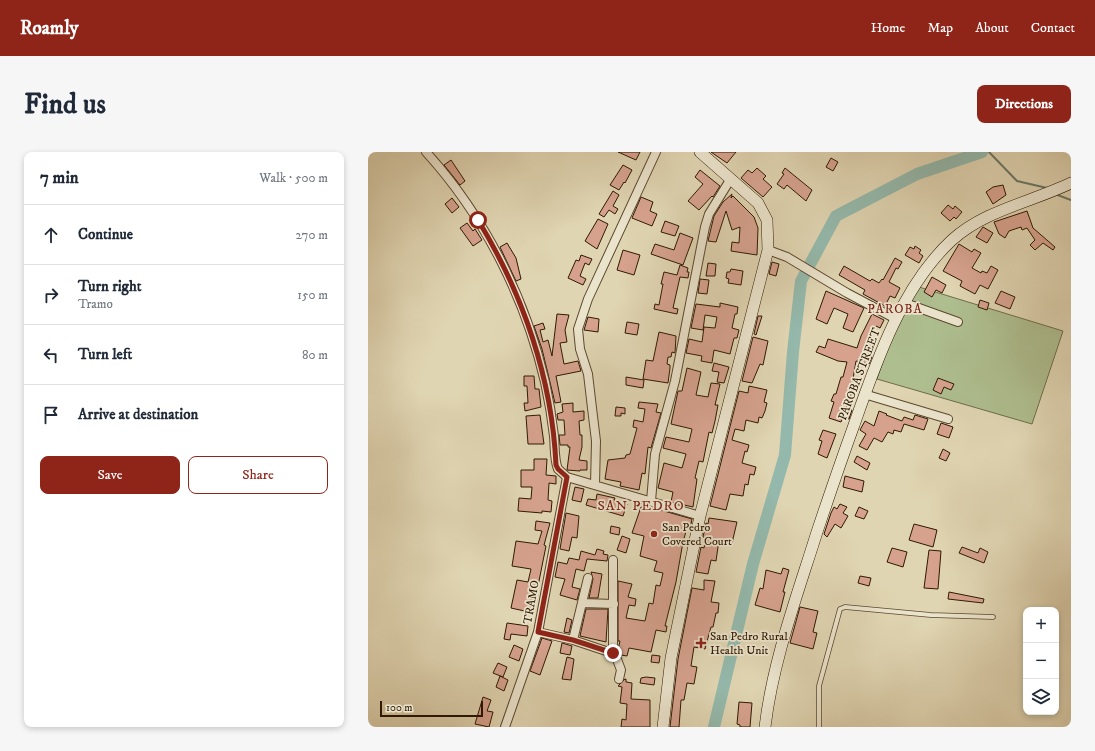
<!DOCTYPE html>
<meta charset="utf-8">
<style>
body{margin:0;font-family:"IM FELL DW Pica",serif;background:#f6f6f7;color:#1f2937}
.controls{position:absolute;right:12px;bottom:12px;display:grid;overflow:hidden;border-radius:8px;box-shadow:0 2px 6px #0003}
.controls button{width:36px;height:36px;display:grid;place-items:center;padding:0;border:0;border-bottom:1px solid #e0e1e3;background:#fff;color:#1f2937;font:20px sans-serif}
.scale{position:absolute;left:12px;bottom:10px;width:103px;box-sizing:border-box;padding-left:4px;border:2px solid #2f1902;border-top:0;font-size:11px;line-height:14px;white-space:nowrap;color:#2f1902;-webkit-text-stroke:3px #ebe4cd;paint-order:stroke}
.stop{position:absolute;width:12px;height:12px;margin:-9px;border:3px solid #8f2418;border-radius:50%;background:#fff}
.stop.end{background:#8f2418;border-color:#fff;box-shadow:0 1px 4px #0008}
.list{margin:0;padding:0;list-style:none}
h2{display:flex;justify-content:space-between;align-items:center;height:52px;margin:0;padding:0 16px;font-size:17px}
h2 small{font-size:13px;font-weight:400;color:#747a83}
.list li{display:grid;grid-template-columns:26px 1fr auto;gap:12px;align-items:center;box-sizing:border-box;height:60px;padding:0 16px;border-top:1px solid #e0e1e3}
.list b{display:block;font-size:15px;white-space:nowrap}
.list p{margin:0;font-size:13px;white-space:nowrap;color:#747a83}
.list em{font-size:13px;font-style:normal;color:#747a83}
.actions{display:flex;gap:8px;padding:12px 16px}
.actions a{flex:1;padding:9px 0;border:1px solid #8f2418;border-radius:8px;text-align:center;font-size:14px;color:#8f2418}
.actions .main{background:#8f2418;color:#fff}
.icon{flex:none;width:22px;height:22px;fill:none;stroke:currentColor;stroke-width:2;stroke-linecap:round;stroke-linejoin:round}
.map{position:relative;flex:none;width:703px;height:575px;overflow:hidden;border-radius:8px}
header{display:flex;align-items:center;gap:24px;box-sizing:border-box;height:56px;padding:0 20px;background:#8f2418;color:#fff}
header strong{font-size:19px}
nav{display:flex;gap:22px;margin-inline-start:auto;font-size:14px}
.intro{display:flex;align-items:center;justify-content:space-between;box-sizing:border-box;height:96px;padding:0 24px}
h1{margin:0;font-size:28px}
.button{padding:10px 18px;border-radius:8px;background:#8f2418;color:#fff;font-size:14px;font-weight:700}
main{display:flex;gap:24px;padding:0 24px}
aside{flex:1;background:#fff;border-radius:8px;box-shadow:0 2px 6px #0003}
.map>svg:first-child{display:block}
</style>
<header>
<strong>Roamly</strong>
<nav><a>Home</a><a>Map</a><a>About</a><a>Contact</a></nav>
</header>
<div class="intro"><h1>Find us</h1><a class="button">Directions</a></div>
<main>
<aside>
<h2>7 min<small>Walk · 500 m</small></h2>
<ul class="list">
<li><svg class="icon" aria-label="ahead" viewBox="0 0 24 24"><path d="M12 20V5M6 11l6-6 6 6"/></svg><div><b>Continue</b></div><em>270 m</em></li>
<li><svg class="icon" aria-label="right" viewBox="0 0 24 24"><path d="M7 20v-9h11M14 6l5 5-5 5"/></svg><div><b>Turn right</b><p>Tramo</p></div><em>150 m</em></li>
<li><svg class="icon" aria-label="left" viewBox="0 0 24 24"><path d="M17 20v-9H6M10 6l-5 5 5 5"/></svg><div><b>Turn left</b></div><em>80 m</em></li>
<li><svg class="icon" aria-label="arrive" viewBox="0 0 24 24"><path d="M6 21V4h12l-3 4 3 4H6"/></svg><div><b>Arrive at destination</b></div></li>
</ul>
<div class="actions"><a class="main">Save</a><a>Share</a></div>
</aside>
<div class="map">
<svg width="703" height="575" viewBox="0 0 703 575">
<rect width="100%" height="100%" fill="#e0d5b2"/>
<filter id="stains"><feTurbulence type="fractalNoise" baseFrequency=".005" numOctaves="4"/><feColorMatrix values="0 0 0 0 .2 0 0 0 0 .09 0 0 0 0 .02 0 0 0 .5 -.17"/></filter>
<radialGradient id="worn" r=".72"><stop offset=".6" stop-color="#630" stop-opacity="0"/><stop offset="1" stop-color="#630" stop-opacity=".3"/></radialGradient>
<!-- green -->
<path fill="#aebe8f" stroke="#6e6c48" d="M551,135L695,179L664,272L509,227L526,177Z"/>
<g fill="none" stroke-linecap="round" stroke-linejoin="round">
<!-- stream -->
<path stroke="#6c7968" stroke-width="2" d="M621,0L649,29L679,36
M687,42L703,48"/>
<!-- river -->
<path stroke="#94b9ac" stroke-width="12" d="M346,575L385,412L417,303L425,200L433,129L468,64L549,22L614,0"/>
</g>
<!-- building -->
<path fill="#d6a28e" stroke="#2f1902" d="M250,0H272L268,8Z
M343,0H368L359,11Z
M463,6L470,10L465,19L458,15Z
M83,8L97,29L92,33L76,13Z
M255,13L264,18L257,31L256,30L251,38L242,33Z
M389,16L398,24L395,27L404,35L395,45L373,26L380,18L384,21Z
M417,16L444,38L438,49L419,33L416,37L409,32L416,22L414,21Z
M332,18L352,34L345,45L344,44L331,58L320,49L335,32L327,25Z
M635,33L638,43L625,52L618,40L625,35Z
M245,39L251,43L245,54L250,57L247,62L241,58L236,65L231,62Z
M364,42L363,46L365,44L386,65L390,76L389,103L363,99L364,90L371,91L372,75L364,78L358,59L348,90L340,89L346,64L355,50Z
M273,45L285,50L282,59L289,62L284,74L264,66Z
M84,46L91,55L84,61L77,52Z
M580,53L585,57L587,54L594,60L588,67L586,65L582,69L573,61Z
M659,59L665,76L687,95L685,98L675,91L667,98L662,93L667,88L659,76L654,78L653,75L641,79L637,86L631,82L626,70Z
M230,67L240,72L229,97L217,89Z
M297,69L311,74L307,84L293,80Z
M99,71L105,79L107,77L114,88L105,94L92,76Z
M615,75L625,81L619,91L608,85Z
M312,81L325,86L315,113L283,102L287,92L306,98Z
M139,91L148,106L153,127L148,129L132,95Z
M591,92L604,100L606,97L613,101L604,116L613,121L614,119L619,121L623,114L630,118L620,137L612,133L607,142L592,134L594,129L575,119Z
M547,94L553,98L551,101L555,104L551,111L537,103L542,95L546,97Z
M255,98L272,103L266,123L249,118Z
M213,103L224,107L221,113L217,111L212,124L218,127L215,133L200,126L208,108L211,109Z
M527,106L534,110L530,117L528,116L521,130L532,136L527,146L522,144L517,154L495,142L497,138L471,123L476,114L502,129L504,127L511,131L514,127L515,128Z
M404,110L411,112L408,124L401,122Z
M340,111L348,112L347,124H338Z
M312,113L320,116L319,120H321L320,126L312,125L305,156L310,157L309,162L286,157L287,152L291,153L295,132H293L296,120L309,123Z
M363,117L375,119L373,133L360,131L361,127L358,126L359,120H362Z
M564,125L578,133L574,141L568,138L564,145L556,140Z
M332,127L341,128L339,142L330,141Z
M458,139L496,156L485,180L475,176L480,162L466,156L459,172L448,167Z
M633,139L647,145L642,157L627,151Z
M612,148L621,151L619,158L610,155Z
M352,151L370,155L369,162H367L364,176L371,178L369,186H366L362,202L346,198L344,211L333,209L334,204L318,201L321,187L334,190L336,175L347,176L349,165L337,163L335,178L323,176L328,152L352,155Z
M189,162L201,163L197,178L199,190L192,191L196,212L210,209L213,219L188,224L193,250L187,251L174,197L166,174L175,171L177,177L172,178L175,190L180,188L184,204Z
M504,162L516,168L512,176L508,174L500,189L504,191L500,203L504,205L501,212L488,209L485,227L488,228L485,241L484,240L478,256L484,258L481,267L475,265L473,270L461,266L466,250L463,249L466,242H468L473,225H475L479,210L470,209L448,200L451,194L457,196L460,187L489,196L493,184Z
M390,164H394L388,183L386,182Z
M220,165L231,167L230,180L216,178Z
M259,170L271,172L269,183L257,181Z
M291,180L308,184L307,201L304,200L303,205H300L299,212L302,213V216L300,231L275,227L278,208L285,209Z
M385,185L400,189L395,213L392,212L384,231L374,229Z
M346,211L361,215L356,231L349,230L351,220L344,219Z
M319,216L333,220L328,243L340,245L343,231L352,232L347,253H350L347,269L344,281L341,280L335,310L331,309L327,326L329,327L325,355L303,350L305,340L290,336L296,311L314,316L318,302L295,296L298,285L321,290L324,277L303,272L310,239H314Z
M156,224H166L167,237H171L173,255L157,259L156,251H160L159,234H156Z
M258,225L276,228L275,236L258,233Z
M570,226L586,232L583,238L576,235L573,242L565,238Z
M381,234L399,238L396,250L399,251L397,259L394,266L391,265L390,271L378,268L376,279L367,277L364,288L381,293L379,300L377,299L374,311L388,315L386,323L382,322L380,333L377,332L375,344L362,342L358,358L342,354L371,239L380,241Z
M271,250L290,252L288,260L293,261L283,296L280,295L277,322L274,321L271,338L252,334L253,330L237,327L240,308L257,306L258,303L262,302L269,276L265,275L266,268L275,270L277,257L270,256Z
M205,251V260L216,259V268L211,269L212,283H214V295L211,308L219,309V318H212V319L199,318L202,295H200V293H192L191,283H197L196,268H190L189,262L195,260L194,252Z
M248,255L257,256V262L253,261V264H247Z
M511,259L519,262L518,263L534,269L536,265L545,268L547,263L560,267L556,278L536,272L533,280L526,278L525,282L520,280L514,290L506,286L499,298L491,294L498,282L492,278L497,269L506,274Z
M172,263L176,292H160L158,264Z
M573,271L585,275L581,286L569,282Z
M455,278L468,282L459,306L450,302L454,289L451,288Z
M575,297L582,301L578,309L571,306Z
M489,304L502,311L499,318L486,310Z
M166,307H179L178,323L188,324V332L181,331L180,348L184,349L183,360L174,359V361L150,359L151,346L163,347L164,335H153V318H166Z
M477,324L496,329L494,340L475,335Z
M207,335L216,337L213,350L204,348Z
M229,342L247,346L246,348L259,352L255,364L218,353L220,347L228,348Z
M472,352L479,355L475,361L480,364L473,376L467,372L459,385L456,382L463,361L466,355L469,357Z
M273,355L289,359V357L324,367L322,377L319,376L315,390L308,430L297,474H299L298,480L288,478L283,500L261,496L259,504L253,503L250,498L252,489H250V429L264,432L260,445L268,447L267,454L261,453L258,466L277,469L281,451L285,452L288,433L292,434L295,421L286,419L289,409L272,404L276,384L264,381Z
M491,355L500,359L496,367L487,364Z
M198,361L211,364L209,386L204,385L201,399L192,397Z
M341,366L369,370L364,391L351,388L348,409L343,408L340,422L328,420L333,395L336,396L338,386L335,385L338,371L340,372Z
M168,369L182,371L176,393L178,394L168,444L165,443L161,460L143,456L149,428L160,430L163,417L144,414L148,389L170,392L174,379L167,378Z
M546,372L569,378L565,395L541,388Z
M243,374L252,376L251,383L242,381Z
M254,384L262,387L258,401L249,398Z
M594,395L610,401L612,396L620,400L616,411L591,401Z
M524,396L539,400L535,415L519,410Z
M229,397L236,399L235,402L240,403L239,409L219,407L216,419L208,417L204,435L212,437L209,448L192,443L197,427L187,425L190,410L199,412L201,406L211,408L213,399L227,403Z
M561,398L573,399L570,437L556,436Z
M415,416L421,418L415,440H417L412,460L387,453L392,436L395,437L398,418L413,422Z
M223,420L234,422L230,446H221L225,427Z
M492,424L503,426L501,434L490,431Z
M336,428L347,429L343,450L351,451L350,461H348L345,475H343L337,497L326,495L323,514L329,515L326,532L319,531L316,548H313L311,575H302L310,507L324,436L336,438Z
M581,440L616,447L615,451L580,447Z
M432,455L450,459L445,480L449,481L445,497L422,491Z
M218,457H240L238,490L212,484Z
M199,466L204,468L201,481L196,480Z
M139,471L160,474L159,484L143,482L142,488L136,487Z
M174,486L184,489L172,523L162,519Z
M194,491L204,494L202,503L192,501Z
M146,493L155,497L151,509L141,505Z
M284,503L292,504L291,511L283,510Z
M199,505L206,507L203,528L194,527Z
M130,511L139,515L135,525L125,521Z
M132,524L140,528L136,539L128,535Z
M278,525L287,526L286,533L272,531L273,526Z
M257,527H258V530L264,531L263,547L282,548V575H253L254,567L258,568L259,552L252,551L254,535L250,534Z
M115,545L123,548L119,559L125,560L121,575L107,572Z
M371,550L384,551L382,575H372V573L369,572Z"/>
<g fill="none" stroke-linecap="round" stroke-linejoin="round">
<!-- lane casing -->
<g stroke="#5b482e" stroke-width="5.5">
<path id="lane" d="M451,575V534L472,457L477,455L563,463L625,465"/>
</g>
<!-- street casing -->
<g stroke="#5b482e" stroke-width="10">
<path id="street" d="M58,0C117,65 157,145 177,230C181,248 184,266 186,284C187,294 186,308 190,317L199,325L332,364
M400,98L419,105L479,141L528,167
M537,151L590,170
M496,242L580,267
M227,333L228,289L224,256L220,222L212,197L210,177L220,147L288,0
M283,349L287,302L307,229L337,75L341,62L362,28
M245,408V501
M215,451L246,452
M170,480L205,488L247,502L253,518L251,527
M205,488L220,426
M137,575L170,480L199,325"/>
</g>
<!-- secondary casing -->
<g stroke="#2f1902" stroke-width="12">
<path id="secondary" d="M295,575L303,506L332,364L400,98L399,68L390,51L332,0
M397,575C405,508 429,444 449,380C461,344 473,309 486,273C508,210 534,134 584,88C617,58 664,50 703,31"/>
</g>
<!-- lane -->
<use href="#lane" stroke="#ebe4cd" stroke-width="4"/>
<!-- street -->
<use href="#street" stroke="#ebe4cd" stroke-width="8"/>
<!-- secondary -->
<use href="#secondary" stroke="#ebe4cd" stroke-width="11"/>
</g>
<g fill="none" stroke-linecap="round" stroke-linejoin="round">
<!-- route -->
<path stroke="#8f2418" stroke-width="5" d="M110,68C155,142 184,226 188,313L190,317L199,325L170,480L205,488L245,501"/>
</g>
<!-- markers -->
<g fill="#8f2418" stroke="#ebe4cd" stroke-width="1.5">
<circle cx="286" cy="382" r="4"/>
<path d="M331 485h4v4h4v4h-4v4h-4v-4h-4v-4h4z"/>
</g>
<g text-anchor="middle" stroke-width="3.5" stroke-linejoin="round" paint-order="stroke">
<!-- street labels -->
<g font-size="12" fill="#2f1902" stroke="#ebe4cd">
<text transform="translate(491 222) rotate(-69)" y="4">PAROBA STREET</text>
<text transform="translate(163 450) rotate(-80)" y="4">TRAMO</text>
</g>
<!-- poi labels -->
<g font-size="12" fill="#2f1902" stroke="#ebe4cd" text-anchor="start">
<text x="294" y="379">San Pedro<tspan x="294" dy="14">Covered Court</tspan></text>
<text x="342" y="488">San Pedro Rural<tspan x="342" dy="14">Health Unit</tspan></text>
</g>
<!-- neighbourhood labels -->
<g font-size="13" letter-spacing="1" fill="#7a1f14" stroke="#ebe4cd">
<text x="527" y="161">PAROBA</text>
</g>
<!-- quarter labels -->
<g font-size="14" letter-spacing="1" fill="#7a1f14" stroke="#ebe4cd">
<text x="273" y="358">SAN PEDRO</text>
</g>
</g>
<rect width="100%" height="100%" filter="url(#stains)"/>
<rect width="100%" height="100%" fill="url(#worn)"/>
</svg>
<div class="controls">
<button>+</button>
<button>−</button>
<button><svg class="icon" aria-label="layers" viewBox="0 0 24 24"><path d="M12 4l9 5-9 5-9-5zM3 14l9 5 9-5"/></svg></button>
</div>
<div class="scale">100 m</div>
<div class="stop" style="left:110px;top:68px"></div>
<div class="stop end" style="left:245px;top:501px"></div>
</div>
</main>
